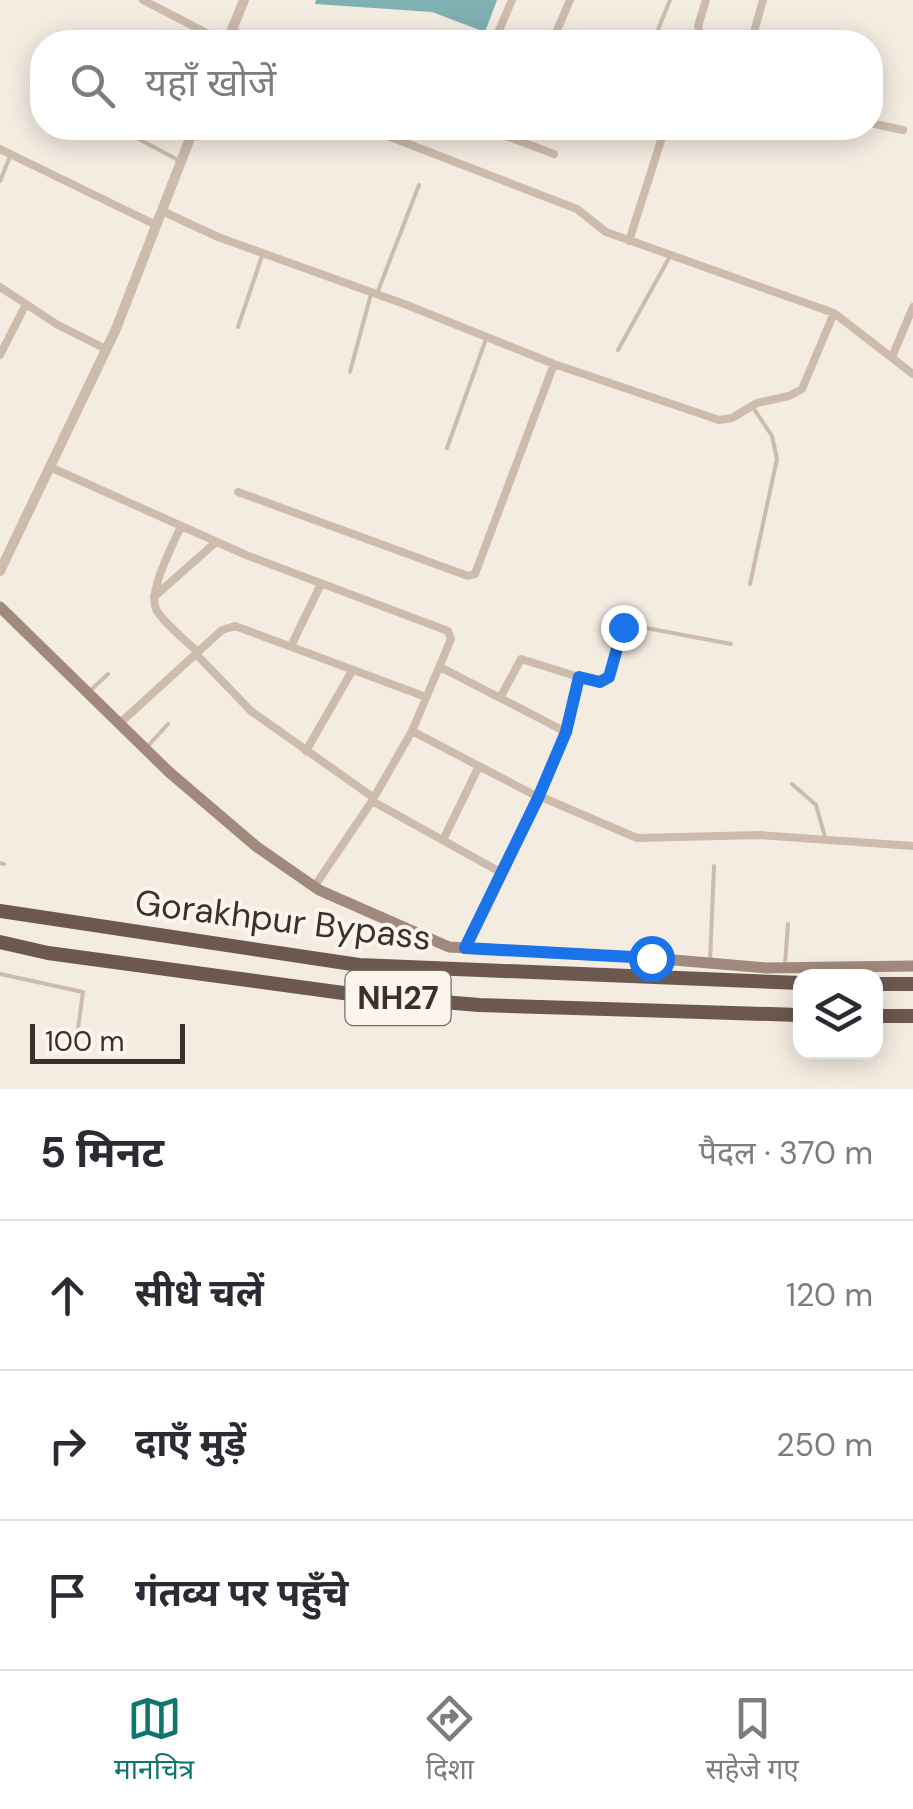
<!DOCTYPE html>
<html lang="hi">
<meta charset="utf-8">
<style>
body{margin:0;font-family:"DM Sans","Noto Sans Devanagari",sans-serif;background:#f2f2f3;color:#2b2b33}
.controls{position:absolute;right:30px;bottom:30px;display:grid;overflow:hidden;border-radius:20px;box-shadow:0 5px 25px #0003}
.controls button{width:90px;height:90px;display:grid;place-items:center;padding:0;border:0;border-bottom:2px solid #e1e1e2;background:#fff;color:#2b2b33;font:50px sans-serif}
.scale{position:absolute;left:30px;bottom:25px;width:155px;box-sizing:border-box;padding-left:10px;border:5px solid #3b302b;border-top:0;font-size:28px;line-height:35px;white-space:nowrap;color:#3b302b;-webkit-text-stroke:8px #fbf5ee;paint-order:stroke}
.stop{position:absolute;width:30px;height:30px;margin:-22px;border:8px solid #1a73e8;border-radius:50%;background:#fff}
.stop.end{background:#1a73e8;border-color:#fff;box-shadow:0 2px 10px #0008}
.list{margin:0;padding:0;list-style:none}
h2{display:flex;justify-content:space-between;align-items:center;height:130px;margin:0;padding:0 40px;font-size:42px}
h2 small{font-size:32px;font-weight:400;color:#7c7c81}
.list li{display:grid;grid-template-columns:65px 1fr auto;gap:30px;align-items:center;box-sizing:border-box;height:150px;padding:0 40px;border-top:2px solid #e1e1e2}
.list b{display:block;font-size:38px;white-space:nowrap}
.list em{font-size:32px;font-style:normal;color:#7c7c81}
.icon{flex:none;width:55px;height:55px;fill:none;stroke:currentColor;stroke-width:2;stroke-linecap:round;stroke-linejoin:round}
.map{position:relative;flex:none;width:913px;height:1089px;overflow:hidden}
.search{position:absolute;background:#fff;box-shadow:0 5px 25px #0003;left:30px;right:30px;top:30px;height:110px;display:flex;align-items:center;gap:25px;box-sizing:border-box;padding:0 35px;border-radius:40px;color:#7c7c81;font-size:38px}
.sheet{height:580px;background:#fff}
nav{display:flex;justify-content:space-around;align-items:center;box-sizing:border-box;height:140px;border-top:2px solid #e1e1e2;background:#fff;font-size:28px;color:#7c7c81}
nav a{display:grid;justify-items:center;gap:5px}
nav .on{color:#0f766e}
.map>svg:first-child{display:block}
</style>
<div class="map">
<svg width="913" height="1089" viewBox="0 0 913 1089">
<rect width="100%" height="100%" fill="#f4ebe1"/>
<!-- water -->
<path fill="#7fb0b2" d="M316,0H497L485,32L432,12L315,4Z"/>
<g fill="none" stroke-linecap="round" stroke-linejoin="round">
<!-- service -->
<path stroke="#cdbbac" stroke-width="4" d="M653,42L670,0
M118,128L180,161
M0,181L11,154
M378,291L419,185
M238,327L262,256
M618,350L669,258
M350,372L371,294
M447,448L486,339
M750,584L777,459L772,436L752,406
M579,677L600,682L609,677L625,624L731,644
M90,691L108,674
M148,746L168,724
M792,784L816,805L825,837
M0,863L4,864
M710,961L714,866
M785,964L788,924
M0,974L83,992L78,1029"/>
<!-- minor -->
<path stroke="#cdbbac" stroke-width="8" d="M143,0L224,42
M232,31L262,42
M494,42L512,0
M552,42L570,0
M702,42L698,26L706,0
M748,42L754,32L763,0
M870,123L903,130
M367,128L577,209L606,232L834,313L913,374
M485,128L554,154
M0,149L156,225
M162,211L218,237L407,305L554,364L719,420L732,418L757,403L789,396L802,389L834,313
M629,241L665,128
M0,287L58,325L106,349
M0,355L26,304
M892,357L913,307
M50,467L246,555L448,631L451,639L412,731L372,801L314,887
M238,492L468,576L475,574L554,364
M181,526C173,545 146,594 157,611C167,626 185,640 198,652
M154,597L216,542
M291,646L321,584
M196,654L251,711L374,798
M440,667L566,732
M119,724L222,630L235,626L426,697
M412,731L538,797
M306,751L352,671
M539,796L637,838L760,835L913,846
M372,801L502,873
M443,840L479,766
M465,948L538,797L566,732L579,677L521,659L500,698"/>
<!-- tertiary -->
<path stroke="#cdbbac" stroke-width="10" d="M227,42L244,0
M0,571L116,329L194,128"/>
<!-- secondary -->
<path stroke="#a18a7d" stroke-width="11" d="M0,607L169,772L257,847L319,890L449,947L651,958L766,968L913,966"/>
<!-- trunk -->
<path stroke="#6c584f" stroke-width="14" d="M0,911L359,965L800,983
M0,942L48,953L358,995L479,1005L800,1015
M876,984H913
M876,1016H913"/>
</g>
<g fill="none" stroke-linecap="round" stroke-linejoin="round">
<!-- route -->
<path stroke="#1a73e8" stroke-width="12" d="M623,627L609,677L600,682L579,677L566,732L538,798L465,948L651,958"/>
</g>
<g text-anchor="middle" stroke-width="8" stroke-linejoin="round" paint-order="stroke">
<!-- shield labels -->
<rect fill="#fbf5ee" stroke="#756b66" stroke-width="2.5" x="345.5" y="971" width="105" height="54" rx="8"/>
<g font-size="32" font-weight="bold" fill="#3b302b">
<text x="398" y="1009">NH27</text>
</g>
<!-- street labels -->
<g font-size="35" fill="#3b302b" stroke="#fbf5ee">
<text transform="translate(283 920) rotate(7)" y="12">Gorakhpur Bypass</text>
</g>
</g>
</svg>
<div class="controls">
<button><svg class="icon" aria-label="layers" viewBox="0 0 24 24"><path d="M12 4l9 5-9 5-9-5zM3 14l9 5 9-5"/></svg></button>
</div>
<div class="scale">100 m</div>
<div class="stop" style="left:651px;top:958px"></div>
<div class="stop end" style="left:623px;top:627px"></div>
<div class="search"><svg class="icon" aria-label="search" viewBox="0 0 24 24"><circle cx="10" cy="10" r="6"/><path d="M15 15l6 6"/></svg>यहाँ खोजें</div>
</div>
<section class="sheet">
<h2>5 मिनट<small>पैदल · 370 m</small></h2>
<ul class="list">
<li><svg class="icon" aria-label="ahead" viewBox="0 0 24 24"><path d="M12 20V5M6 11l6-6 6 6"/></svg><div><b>सीधे चलें</b></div><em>120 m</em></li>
<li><svg class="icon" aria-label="right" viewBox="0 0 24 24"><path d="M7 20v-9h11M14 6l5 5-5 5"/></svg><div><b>दाएँ मुड़ें</b></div><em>250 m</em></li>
<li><svg class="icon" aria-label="arrive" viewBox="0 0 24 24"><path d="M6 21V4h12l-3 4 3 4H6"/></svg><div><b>गंतव्य पर पहुँचे</b></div></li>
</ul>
</section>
<nav>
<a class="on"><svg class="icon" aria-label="map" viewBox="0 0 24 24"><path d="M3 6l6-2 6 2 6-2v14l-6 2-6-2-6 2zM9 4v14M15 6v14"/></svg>मानचित्र</a>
<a><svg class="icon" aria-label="directions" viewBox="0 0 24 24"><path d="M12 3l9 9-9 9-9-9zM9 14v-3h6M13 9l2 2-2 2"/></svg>दिशा</a>
<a><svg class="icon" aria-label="saved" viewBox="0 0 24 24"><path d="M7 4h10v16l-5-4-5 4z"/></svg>सहेजे गए</a>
</nav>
